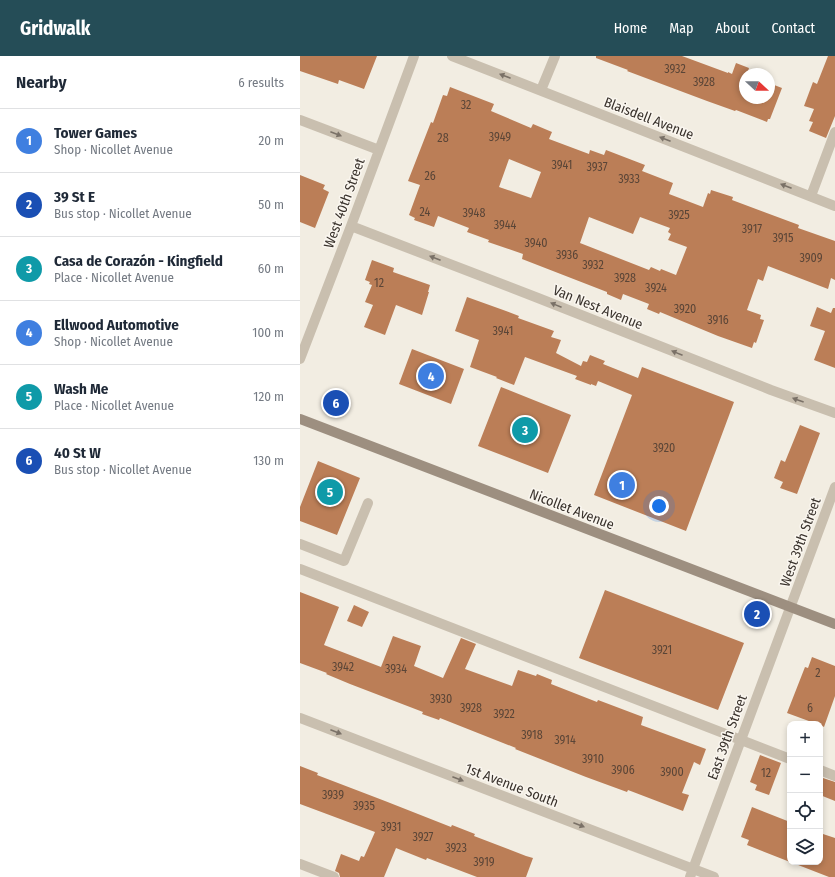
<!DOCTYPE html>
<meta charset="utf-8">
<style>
body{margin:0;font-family:"Fira Sans Condensed",sans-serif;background:#f2f2f3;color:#1f2937}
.controls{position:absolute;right:12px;bottom:12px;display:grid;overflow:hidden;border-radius:8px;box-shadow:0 2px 6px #0003}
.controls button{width:36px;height:36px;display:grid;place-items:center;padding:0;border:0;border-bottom:1px solid #e0e1e3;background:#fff;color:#1f2937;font:20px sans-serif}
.compass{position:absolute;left:439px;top:12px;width:36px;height:36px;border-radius:50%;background:#fff;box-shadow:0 2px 6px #0003;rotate:111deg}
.you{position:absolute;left:359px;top:450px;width:14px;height:14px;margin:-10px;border:3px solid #fff;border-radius:50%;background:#1a73e8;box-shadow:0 0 0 6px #1a73e833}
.badge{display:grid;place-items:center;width:26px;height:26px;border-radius:50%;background:#254d57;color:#fff;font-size:13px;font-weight:700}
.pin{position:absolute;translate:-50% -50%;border:2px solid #fff;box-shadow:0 1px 4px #0006}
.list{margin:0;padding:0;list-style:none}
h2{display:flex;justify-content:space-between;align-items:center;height:52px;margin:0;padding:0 16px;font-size:17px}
h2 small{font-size:13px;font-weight:400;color:#747a83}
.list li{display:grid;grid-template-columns:26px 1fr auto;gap:12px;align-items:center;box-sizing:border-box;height:64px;padding:0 16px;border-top:1px solid #e0e1e3}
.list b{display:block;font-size:15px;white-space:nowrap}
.list p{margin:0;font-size:13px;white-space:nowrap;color:#747a83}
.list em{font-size:13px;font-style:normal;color:#747a83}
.icon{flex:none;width:22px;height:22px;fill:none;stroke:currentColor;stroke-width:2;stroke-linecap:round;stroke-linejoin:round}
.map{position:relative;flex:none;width:535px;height:821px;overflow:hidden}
header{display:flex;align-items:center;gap:24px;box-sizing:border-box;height:56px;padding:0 20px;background:#254d57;color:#fff}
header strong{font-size:19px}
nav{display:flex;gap:22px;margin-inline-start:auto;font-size:14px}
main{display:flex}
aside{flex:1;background:#fff}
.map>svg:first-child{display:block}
</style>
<header>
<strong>Gridwalk</strong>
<nav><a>Home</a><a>Map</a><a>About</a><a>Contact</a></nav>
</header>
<main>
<aside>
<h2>Nearby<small>6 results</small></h2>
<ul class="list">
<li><span class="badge" style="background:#3f7fe0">1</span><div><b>Tower Games</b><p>Shop · Nicollet Avenue</p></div><em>20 m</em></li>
<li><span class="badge" style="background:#1a4fb4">2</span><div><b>39 St E</b><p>Bus stop · Nicollet Avenue</p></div><em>50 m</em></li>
<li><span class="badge" style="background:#0f9aa8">3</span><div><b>Casa de Corazón - Kingfield</b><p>Place · Nicollet Avenue</p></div><em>60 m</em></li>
<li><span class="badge" style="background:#3f7fe0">4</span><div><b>Ellwood Automotive</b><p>Shop · Nicollet Avenue</p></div><em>100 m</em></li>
<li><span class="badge" style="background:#0f9aa8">5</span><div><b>Wash Me</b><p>Place · Nicollet Avenue</p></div><em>120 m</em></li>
<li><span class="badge" style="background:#1a4fb4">6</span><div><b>40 St W</b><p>Bus stop · Nicollet Avenue</p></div><em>130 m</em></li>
</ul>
</aside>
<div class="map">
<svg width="535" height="821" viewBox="0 0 535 821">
<rect width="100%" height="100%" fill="#f2ede2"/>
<!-- building -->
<path fill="#bb7e57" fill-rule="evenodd" d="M0,0H77L64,33L39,24L38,28L0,15Z
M296,0H382L428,17V16L432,18L436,7L449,12L447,18H445V42H469V27L482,32L470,63H468L467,66L436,54L435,55L407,45L327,15L328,14L296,2Z
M528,0H535V60L526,82L509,75L513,66L509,65L514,53L504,50L513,26L517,28Z
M150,31L194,48L191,55L231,72L233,68L252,76L249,83L289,98L290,94L304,99L306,94L345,109L342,115L373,127L369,138L403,151L408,137L410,138L411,134L433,141L432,144L499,169L498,172L535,185V224L531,222L528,233L468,210L463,225L458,223L447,254L461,259L460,263L464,264L456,287L454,286L452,292L418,280L360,256L359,258L347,253L349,248L323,238L321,244L307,238V236L222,203L223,198L188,186L189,184L167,176L169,172L138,160L134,171L114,164L115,162L109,159L120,129L108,125L131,66L133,67L143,39L147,40ZM209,103L241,116L231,142L199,131ZM289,161L333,178L340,161L370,172L368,176L371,178L368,184L387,191L376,219L361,213L360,215L351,211L349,214L280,187Z
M0,119L25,129L23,133L29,136L15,172L0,166Z
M72,204L94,212L93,216L130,229L128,236H129L122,259L96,249L85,279L64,271L73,249L65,246L72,229L69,228L70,226L65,224Z
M167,241L206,255L219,260L218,262L254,275L251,281L261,284L256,297L281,310L283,305L287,306L290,299L305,305L303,308L338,322L342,311L434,346L386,475L294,439L332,339L298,325L296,330L291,328V329L275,323L277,320L225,301L214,329L196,322L197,321L170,311L179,284L155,275Z
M517,251L531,257L533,252H535V312L514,304L525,275L510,270Z
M112,293L164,313L151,348L99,328Z
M201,331L271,359L248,417L178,390Z
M500,369L520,377L497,438L480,432L483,426L474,422L481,404L485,406Z
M18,405L60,422L37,479L0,465V451Z
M305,534L444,587L418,654L279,602Z
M0,536L39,551L24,589L81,611L93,580L121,590L114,610L143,622L161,582L176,588L165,613L212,630L218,614L236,620L237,618L252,624L251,628L297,646L298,644L343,661L341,669L406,693L400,709L394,706L382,737L389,739L383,755L328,734L327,736L286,721L215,693L216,692L140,662L139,664L122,658L123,656L50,628L26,618L27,617L0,607Z
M54,549L69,556L62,571L47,565Z
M512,601L535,610V640L524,671L520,669V668H517L487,657L505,611L508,612Z
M460,699L481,707L469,739L455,734L457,729L450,726Z
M0,710L18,717L17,719L85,745L151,771L152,769L175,778L174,780L226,800L233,802L226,821H177L127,802L126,804L96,792L84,821H40L39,817L35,815L41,798L59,805L61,800L64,801L75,776L0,748Z
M520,721L535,726V745L520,739Z
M452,751L490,766V806L447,789L449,784L441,781Z
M520,777L535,782V821H529L493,807V806H520Z"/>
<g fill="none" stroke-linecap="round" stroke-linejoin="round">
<!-- service -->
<path stroke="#c9bfaf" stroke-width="10" d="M241,34L255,0
M511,140L535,76
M0,488L44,505L68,447
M0,513L490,703
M520,714L535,720
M0,808L34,821"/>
<!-- minor -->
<path stroke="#c9bfaf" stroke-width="10" d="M152,0L535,150
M0,64L79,94
M51,170L238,242L471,334L535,357
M0,303L51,170L114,0
M0,662L414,821
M390,821L535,431"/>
<!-- secondary -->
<path stroke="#9d8f80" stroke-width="10" d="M0,363L535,568"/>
</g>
<!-- one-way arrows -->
<defs><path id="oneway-solid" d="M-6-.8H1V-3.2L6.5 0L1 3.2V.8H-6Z"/></defs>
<g fill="#7a7167">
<use href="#oneway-solid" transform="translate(205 20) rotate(-159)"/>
<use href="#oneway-solid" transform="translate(36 78) rotate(21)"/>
<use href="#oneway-solid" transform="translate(365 83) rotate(-159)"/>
<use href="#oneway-solid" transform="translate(486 130) rotate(-159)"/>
<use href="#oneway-solid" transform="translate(135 202) rotate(-159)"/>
<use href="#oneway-solid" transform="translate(256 249) rotate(-158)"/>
<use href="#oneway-solid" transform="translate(377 297) rotate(-158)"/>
<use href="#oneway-solid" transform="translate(498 344) rotate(-160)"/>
<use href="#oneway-solid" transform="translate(36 676) rotate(21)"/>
<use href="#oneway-solid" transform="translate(158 723) rotate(21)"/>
<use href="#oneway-solid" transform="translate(279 769) rotate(21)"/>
</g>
<g text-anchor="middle" stroke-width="3" stroke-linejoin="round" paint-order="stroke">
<!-- number labels -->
<g font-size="12" fill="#5a4537">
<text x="375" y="17">3932</text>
<text x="404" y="30">3928</text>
<text x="166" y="53">32</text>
<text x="200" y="85">3949</text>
<text x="143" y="86">28</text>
<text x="262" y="113">3941</text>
<text x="297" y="115">3937</text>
<text x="130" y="124">26</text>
<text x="329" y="127">3933</text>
<text x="125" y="160">24</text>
<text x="174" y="161">3948</text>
<text x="379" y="163">3925</text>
<text x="205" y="173">3944</text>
<text x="452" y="177">3917</text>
<text x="483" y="186">3915</text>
<text x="236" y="191">3940</text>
<text x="267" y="203">3936</text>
<text x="511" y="206">3909</text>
<text x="293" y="213">3932</text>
<text x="325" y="226">3928</text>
<text x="79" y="231">12</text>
<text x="356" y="236">3924</text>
<text x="385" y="257">3920</text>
<text x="418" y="268">3916</text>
<text x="203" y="279">3941</text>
<text x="364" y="396">3920</text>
<text x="362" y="598">3921</text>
<text x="43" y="615">3942</text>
<text x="96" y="617">3934</text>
<text x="518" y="621">2</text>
<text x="141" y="647">3930</text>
<text x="171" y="656">3928</text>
<text x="510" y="656">6</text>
<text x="204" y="662">3922</text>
<text x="232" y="683">3918</text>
<text x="265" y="688">3914</text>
<text x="293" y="707">3910</text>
<text x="323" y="718">3906</text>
<text x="372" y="720">3900</text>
<text x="466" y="721">12</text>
<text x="33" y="743">3939</text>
<text x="64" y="754">3935</text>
<text x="91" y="775">3931</text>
<text x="123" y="785">3927</text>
<text x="156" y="796">3923</text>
<text x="184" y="810">3919</text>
</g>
<!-- street labels -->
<g font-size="14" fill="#39322c" stroke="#faf6ef">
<text transform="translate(349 62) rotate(21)" y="5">Blaisdell Avenue</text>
<text transform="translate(44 147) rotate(-70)" y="5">West 40th Street</text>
<text transform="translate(298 251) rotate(22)" y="5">Van Nest Avenue</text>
<text transform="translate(272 453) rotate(21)" y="5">Nicollet Avenue</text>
<text transform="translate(500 486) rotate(-70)" y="5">West 39th Street</text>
<text transform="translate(427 681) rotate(-70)" y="5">East 39th Street</text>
<text transform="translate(212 729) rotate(21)" y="5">1st Avenue South</text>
</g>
</g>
</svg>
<div class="controls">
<button>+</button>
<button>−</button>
<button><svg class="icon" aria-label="locate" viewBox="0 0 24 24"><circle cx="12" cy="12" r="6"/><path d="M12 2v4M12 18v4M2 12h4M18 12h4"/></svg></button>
<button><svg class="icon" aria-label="layers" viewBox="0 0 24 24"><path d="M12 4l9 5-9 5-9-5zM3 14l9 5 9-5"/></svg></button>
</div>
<svg class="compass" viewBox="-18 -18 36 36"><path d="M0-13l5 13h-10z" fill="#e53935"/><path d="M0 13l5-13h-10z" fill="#747a83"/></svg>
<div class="you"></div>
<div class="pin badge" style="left:322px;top:429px;background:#3f7fe0">1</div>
<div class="pin badge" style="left:457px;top:558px;background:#1a4fb4">2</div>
<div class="pin badge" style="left:225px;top:374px;background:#0f9aa8">3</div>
<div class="pin badge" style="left:131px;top:320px;background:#3f7fe0">4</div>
<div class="pin badge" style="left:30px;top:436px;background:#0f9aa8">5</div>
<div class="pin badge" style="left:36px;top:347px;background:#1a4fb4">6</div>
</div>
</main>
